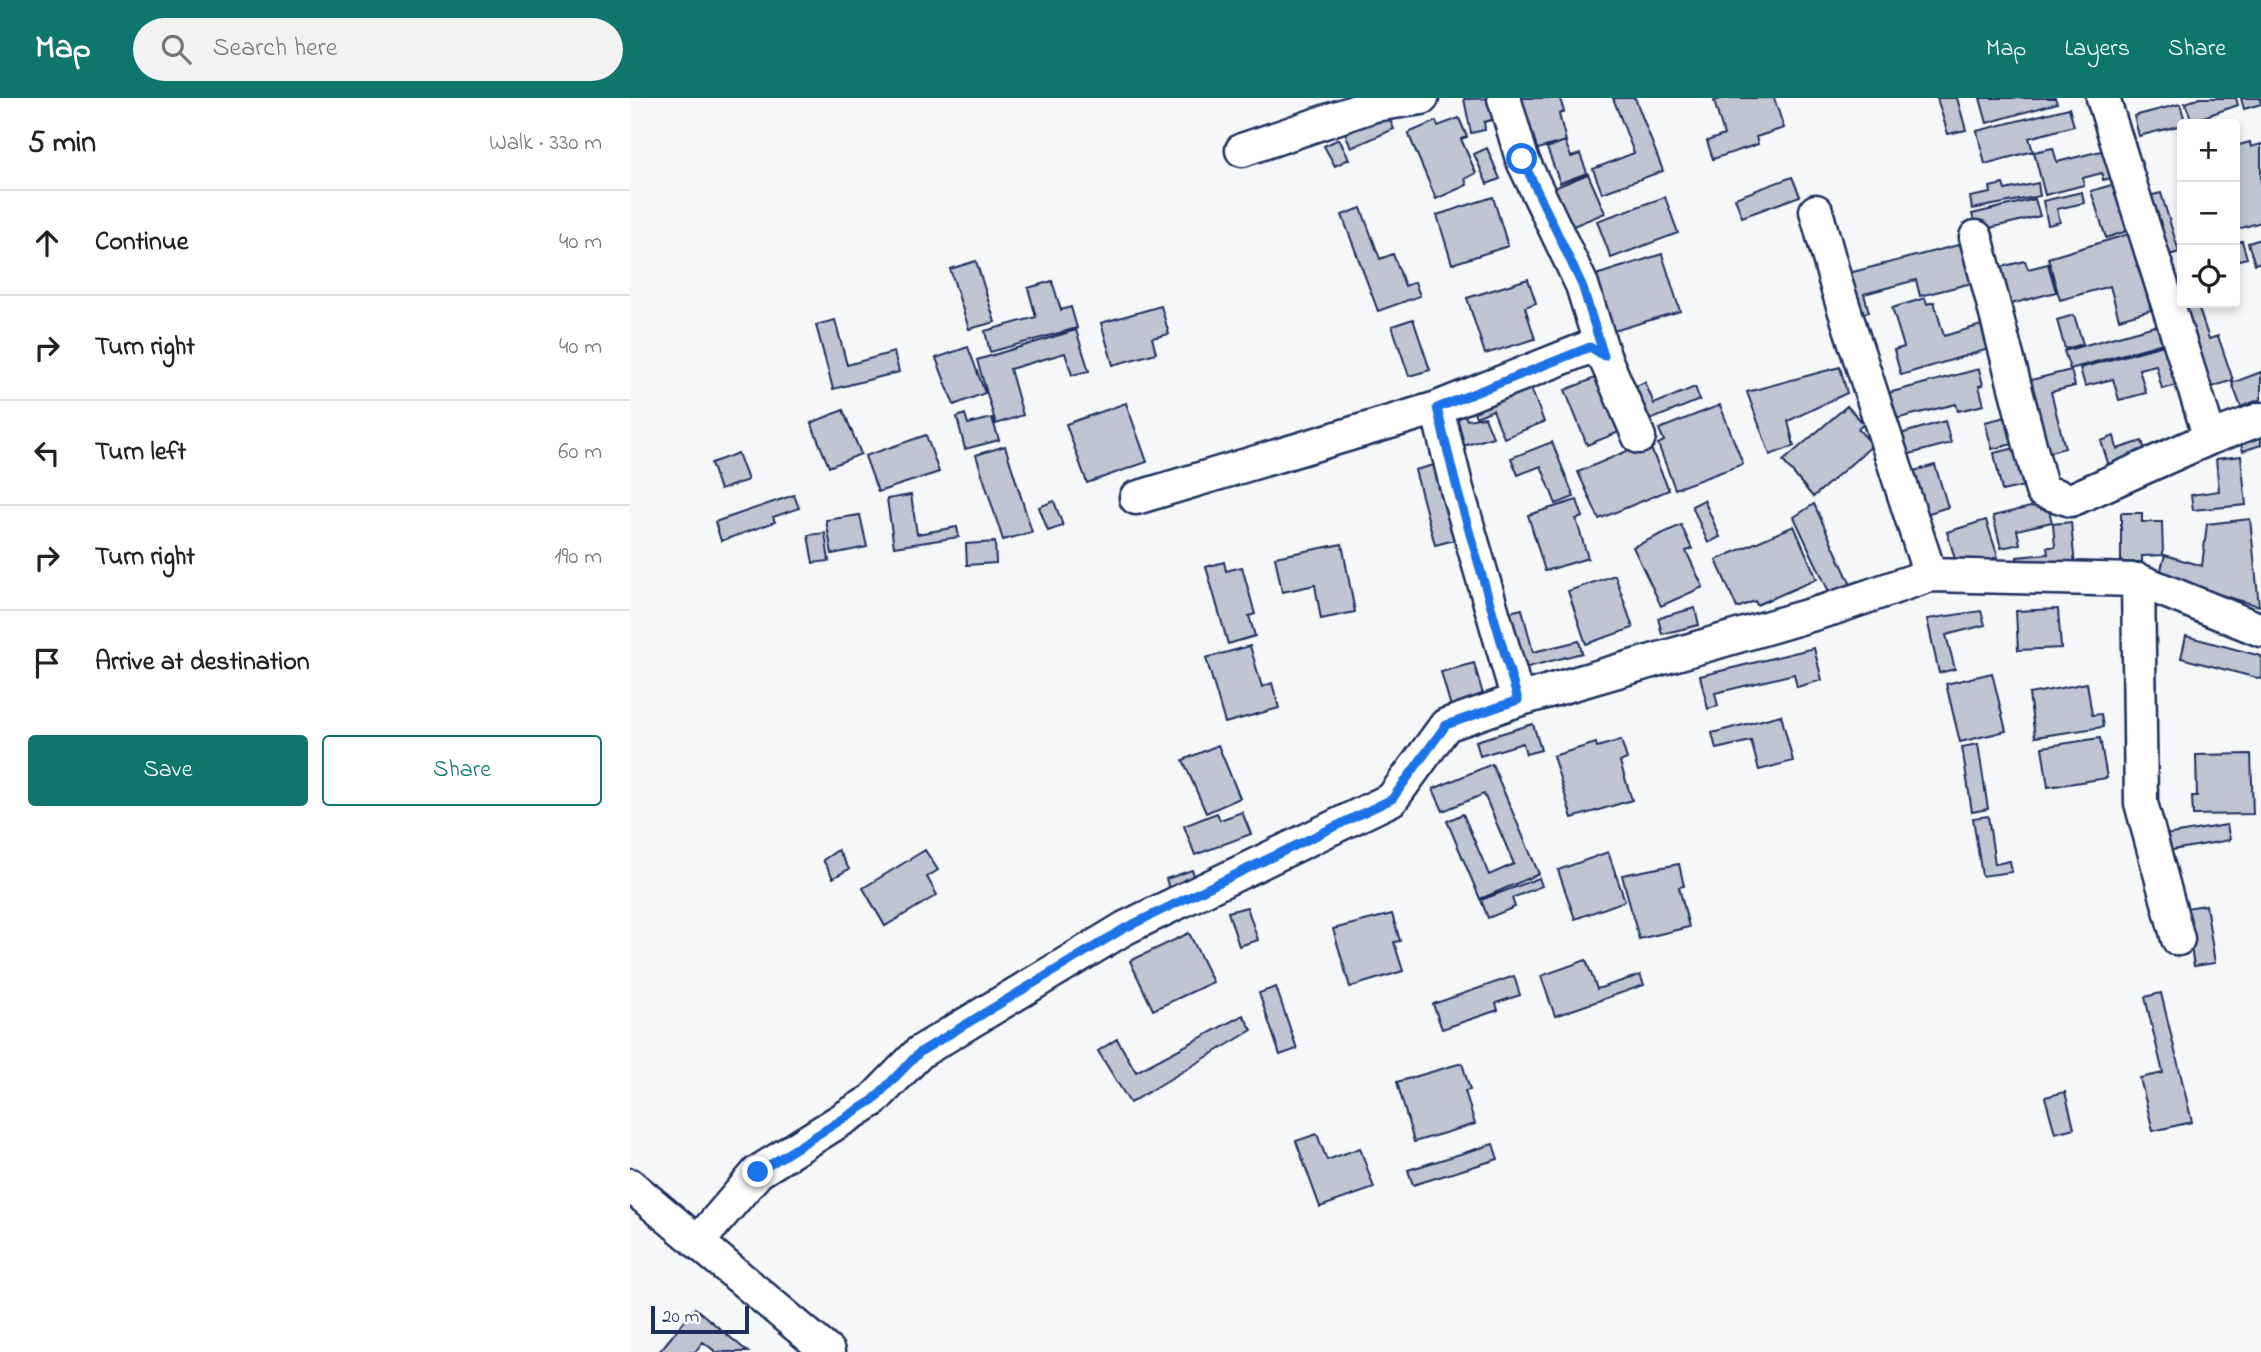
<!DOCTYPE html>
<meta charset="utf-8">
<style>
body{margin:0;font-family:"Indie Flower",sans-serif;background:#f2f2f2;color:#222}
.controls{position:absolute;right:21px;top:21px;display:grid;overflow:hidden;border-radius:7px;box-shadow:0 4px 10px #0003}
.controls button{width:63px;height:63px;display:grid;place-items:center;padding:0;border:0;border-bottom:2px solid #e0e0e0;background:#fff;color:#222;font:35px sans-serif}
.scale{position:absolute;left:21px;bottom:18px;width:98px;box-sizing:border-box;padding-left:7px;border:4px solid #1b2f5e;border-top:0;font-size:19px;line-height:24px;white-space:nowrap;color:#1b2f5e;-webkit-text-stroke:5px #fff;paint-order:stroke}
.stop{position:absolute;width:21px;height:21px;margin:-16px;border:5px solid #1a73e8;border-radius:50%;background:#fff}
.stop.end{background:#1a73e8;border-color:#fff;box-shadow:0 2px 7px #0008}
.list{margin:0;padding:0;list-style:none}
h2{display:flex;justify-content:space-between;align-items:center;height:91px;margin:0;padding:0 28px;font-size:30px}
h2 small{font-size:23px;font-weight:400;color:#767676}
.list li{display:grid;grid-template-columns:46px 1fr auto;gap:21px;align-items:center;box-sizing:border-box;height:105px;padding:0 28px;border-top:2px solid #e0e0e0}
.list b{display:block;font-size:26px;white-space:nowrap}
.list em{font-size:23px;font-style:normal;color:#767676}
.actions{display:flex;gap:14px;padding:21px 28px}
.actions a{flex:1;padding:16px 0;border:2px solid #0f766e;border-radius:7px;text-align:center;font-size:24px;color:#0f766e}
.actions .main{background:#0f766e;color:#fff}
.icon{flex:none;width:38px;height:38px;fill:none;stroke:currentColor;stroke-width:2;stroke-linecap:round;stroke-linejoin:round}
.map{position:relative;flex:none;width:1631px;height:1254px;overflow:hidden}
header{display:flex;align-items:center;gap:42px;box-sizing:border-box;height:98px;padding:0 35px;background:#0f766e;color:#fff}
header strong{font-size:33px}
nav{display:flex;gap:38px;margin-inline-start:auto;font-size:24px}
.search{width:490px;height:63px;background:#f2f2f2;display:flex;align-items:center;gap:18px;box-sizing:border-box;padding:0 24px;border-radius:38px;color:#767676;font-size:26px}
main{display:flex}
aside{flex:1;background:#fff}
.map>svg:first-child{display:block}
</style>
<header>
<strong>Map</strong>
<div class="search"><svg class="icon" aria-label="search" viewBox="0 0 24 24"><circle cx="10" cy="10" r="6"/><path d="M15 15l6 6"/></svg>Search here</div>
<nav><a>Map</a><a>Layers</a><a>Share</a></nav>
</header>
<main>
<aside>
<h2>5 min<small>Walk · 330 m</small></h2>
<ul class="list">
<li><svg class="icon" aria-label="ahead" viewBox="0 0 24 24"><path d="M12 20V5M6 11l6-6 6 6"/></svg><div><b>Continue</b></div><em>40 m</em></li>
<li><svg class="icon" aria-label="right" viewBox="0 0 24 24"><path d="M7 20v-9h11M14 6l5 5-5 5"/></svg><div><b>Turn right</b></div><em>40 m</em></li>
<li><svg class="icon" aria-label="left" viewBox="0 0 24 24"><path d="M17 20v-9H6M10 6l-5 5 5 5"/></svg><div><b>Turn left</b></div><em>60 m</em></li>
<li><svg class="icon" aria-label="right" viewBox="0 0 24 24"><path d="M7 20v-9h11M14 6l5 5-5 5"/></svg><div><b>Turn right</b></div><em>190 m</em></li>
<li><svg class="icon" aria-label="arrive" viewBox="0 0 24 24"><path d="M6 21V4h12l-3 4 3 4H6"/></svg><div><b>Arrive at destination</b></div></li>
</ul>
<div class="actions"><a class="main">Save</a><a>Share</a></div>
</aside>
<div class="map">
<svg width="1631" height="1254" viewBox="0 0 1631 1254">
<rect width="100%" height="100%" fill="#f6f7f9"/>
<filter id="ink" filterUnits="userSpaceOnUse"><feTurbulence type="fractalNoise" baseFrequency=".0143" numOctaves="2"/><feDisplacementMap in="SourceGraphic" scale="14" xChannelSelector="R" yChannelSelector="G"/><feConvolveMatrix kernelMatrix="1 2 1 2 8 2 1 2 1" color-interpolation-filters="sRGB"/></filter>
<g filter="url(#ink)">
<!-- building -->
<path fill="#c0c4d3" stroke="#1b2f5e" stroke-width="2" d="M865,0L869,20L854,24L855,32L841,35L834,1Z
M885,0H930L934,14L929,16L936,43L901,53Z
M983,0H1005L1033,73L972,95L963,71L1004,55Z
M1094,0H1144L1154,30L1126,39L1128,46L1083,61L1077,43L1094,37L1084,3Z
M1307,0H1327L1336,32L1318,36Z
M1350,0H1425L1427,5L1357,25Z
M1570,0H1606L1608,7L1562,23L1555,5Z
M1611,0H1630L1631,6L1614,11Z
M1550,6L1556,26L1509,38L1504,18Z
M1439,10L1444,28L1399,40L1403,53L1355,66L1347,33Z
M756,13L764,31L721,50L714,32Z
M829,20L837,39L831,41L846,75L835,81L837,87L806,101L778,35L806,23L808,28Z
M709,41L719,61L705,68L694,48Z
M935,43L941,59L950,56L957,75L930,85L917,50Z
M1620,44L1621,49L1631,46V124L1605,132V48Z
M857,50L870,81L857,86L844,56Z
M1423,50L1427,64L1479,51L1486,79L1473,82L1472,75L1453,80L1454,87L1415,97L1404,54Z
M958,76L975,115L941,129L924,90Z
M1162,79L1170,98L1112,119L1105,100Z
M1408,85L1410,98L1342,111L1340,99L1361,95L1360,89L1373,86L1375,92Z
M1485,86L1500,132L1476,140L1461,93Z
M1452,94L1454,105L1427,111L1430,124L1418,127L1413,103Z
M1531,95L1549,154L1529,160L1511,100Z
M863,99L878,148L822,166L807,117Z
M1035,99L1048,135L981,160L967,123Z
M1405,101L1410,118L1347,133L1342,116Z
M731,110L750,161L763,156L775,188L785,184L790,198L748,213L712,117Z
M1499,136L1521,212L1489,221L1480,188L1430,202L1418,160Z
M1631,141V164L1625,166L1618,145Z
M1612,143L1617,160L1605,163V145Z
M1336,145L1346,184L1290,198L1286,182L1234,196L1239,214L1225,217L1215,176Z
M1032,156L1050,213L984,233L966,177Z
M346,163L365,224L339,231L320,171Z
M1395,163L1398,171L1418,166L1426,194L1377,207L1367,170Z
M898,181L906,205L895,209L905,241L855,256L837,200Z
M422,183L431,212L441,209L447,230L360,254L355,233L406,219L398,190Z
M1552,190V205H1567L1579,241L1588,238L1603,282L1576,291L1544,193Z
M1295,200L1297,206L1304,204L1314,238L1355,226L1362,250L1271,277L1264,252L1274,249L1262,210Z
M531,208L539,236L522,240L526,255L483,267L471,225Z
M1444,217L1453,246L1435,251L1427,222Z
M783,221L800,272L779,278L762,228Z
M205,222L217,267L264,254L269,274L203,291L186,227Z
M1532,226L1537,244L1440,271L1434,253Z
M446,232L459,273L442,277L435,255L380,271L393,317L366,326L347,262Z
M1541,245L1552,286L1532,291L1526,267L1509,271L1516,295L1489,302L1483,281L1455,288L1450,270Z
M338,249L355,295L324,307L306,260Z
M1210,269L1217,295L1158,323L1164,348L1140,357L1117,294Z
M1349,271L1353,287L1349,288L1354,307L1328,313L1326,306L1265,321L1258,295Z
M1441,272L1445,288L1421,294L1435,350L1412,356L1393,284Z
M1631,274V301L1611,309L1602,285Z
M975,276L997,331L957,347L935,292Z
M1015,284L1024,306L1065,289L1070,302L1015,324L1001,290Z
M899,285L914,324L874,340L863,312L846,319L841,307Z
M496,305L517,364L457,385L436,326Z
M829,305L837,322L855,319L863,339L830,349L813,312Z
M1090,307L1113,366L1045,391L1028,346L1034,343L1029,331Z
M1217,308L1234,326L1228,331L1243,347L1183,399L1153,363Z
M213,312L231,356L199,369L181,325Z
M335,316L338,326L362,320L369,342L335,351L327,319Z
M1384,317L1391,344L1362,351L1355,324Z
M1315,323L1321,345L1276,357L1270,336Z
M1631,328V347L1613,353L1607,336Z
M296,337L309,374L248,394L235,358Z
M1484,338L1487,351L1512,343L1517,357L1479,368L1471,343Z
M922,344L944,399L926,406L911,368L888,377L881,360Z
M1018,344L1039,392L969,421L948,374Z
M375,348L402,434L373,442L346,357Z
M1394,348L1403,386L1372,393L1364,355Z
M108,355L118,382L90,392L81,365Z
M1611,358L1616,407L1563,412L1561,397L1589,393L1586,361Z
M808,366L829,441L805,447L785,372Z
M1305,367L1318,409L1296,416L1284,373Z
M164,397L169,410L143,419L145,424L91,443L85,424Z
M281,397L287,436L327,429L329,439L264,449L257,401Z
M947,402L953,419L946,421L958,460L915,473L898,417Z
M1074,402L1090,439L1078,445L1062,408Z
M424,403L433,428L418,433L409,409Z
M1417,405L1422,424L1387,432L1390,446L1371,450L1363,418Z
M1184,406L1221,487L1200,496L1164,419Z
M1491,415H1512V424H1532L1533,457L1512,458V464H1491Z
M230,417L237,449L202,456L196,422Z
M1620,421L1629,508L1529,479L1535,457L1572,468L1577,426Z
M1356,422L1368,459L1328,471L1317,434Z
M1441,424L1445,469L1388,474L1387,459L1418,456L1417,449H1425L1423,426Z
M1051,427L1062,451L1056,453L1073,489L1031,508L1003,449Z
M1164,428L1187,481L1127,507L1125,503L1107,510L1086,462Z
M195,435L199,463L183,465L178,437Z
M365,444L366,465L337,467L336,446Z
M712,446L725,514L691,521L685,487L652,494L645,459Z
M594,464L596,473L612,469L625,516L619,518L625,538L598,546L576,469Z
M985,477L1003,530L956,546L938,493Z
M1065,510L1069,527L1032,536L1028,520Z
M892,511L903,554L949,543L952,555L886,572L872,516Z
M1428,511L1431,550L1388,552L1386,513Z
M1351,513L1355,527L1316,537L1325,571L1309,575L1297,521Z
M1556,538L1631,558V581L1551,560Z
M620,548L632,589L642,585L649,610L595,625L576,560Z
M1184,550L1192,582L1167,589L1164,576L1085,595L1088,608L1078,611L1070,578Z
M844,565L854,600L821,609L811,574Z
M1362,575L1376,633L1330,644L1316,586Z
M1457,585L1462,617L1471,616L1473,629L1405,639L1399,596Z
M1151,617L1163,663L1129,672L1121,643L1086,651L1082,635Z
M903,626L911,652L896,656L893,645L850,658L846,643Z
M1470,640L1477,680L1418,689L1412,649Z
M991,642L997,661L990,664L1002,702L942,720L923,658L966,645L967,649Z
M1348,646L1358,711L1342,714L1332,649Z
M588,647L610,700L576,715L553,662Z
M1621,656L1623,716L1563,717L1562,698H1567L1566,657Z
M862,666L909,776L850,801L817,723L833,716L859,777L884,766L854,696L813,713L803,691Z
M612,714L621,736L565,757L554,728L587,715L590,722Z
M1358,718L1365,766L1380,763L1382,774L1352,778L1343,720Z
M1597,727L1600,742L1531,754L1528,738Z
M208,752L219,771L203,780L193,762Z
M295,752L308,772L297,779L307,797L255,828L233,790Z
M978,754L995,803L945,821L928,772Z
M1049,766L1054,788L1049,789L1059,829L1009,841L992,777Z
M562,772L568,788L541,797L536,781Z
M909,780L912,788L882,800L885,809L858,820L851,802Z
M1576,807L1585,865L1564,868L1555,810Z
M617,809L628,842L609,848L598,814Z
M762,816L770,843L764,844L773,873L720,889L703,831Z
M559,835L583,884L523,912L500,863Z
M956,862L967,891L1010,877L1014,887L925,918L911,878Z
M884,878L890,897L866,905L868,912L812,931L803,906Z
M646,889L667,951L650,957L629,895Z
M1531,895L1562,1024L1523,1033L1510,980L1533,975L1515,899Z
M613,917L622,932L500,1005L468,953L487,941L506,974Z
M832,965L840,992L835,993L845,1026L784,1044L767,984Z
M1435,994L1444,1030L1425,1035L1415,999Z
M687,1036L697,1062L730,1050L744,1090L690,1109L666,1043Z
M863,1046L868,1061L783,1087L778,1072Z
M65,1210L118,1254H86L73,1244L65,1254H29Z"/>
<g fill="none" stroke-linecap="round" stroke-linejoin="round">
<!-- street casing -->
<g stroke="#1b2f5e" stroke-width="37">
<path id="street" d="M874,0L892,61L952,187L974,258L1009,339
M1473,0L1580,340
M612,52L744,7L792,0
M1186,113L1207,189L1300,477
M1346,139L1412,393L1441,402L1580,340L1631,321
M807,310L827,391L888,602
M506,400L807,310L960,249L974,258
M1508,482L1511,705L1548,841
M0,1087L198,1254
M68,1144L128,1074L243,1002L290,954L495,830L762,701L816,627L888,602L1201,511L1300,477L1508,482L1631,532"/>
</g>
<!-- street -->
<use href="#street" stroke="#fff" stroke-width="32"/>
</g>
</g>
<g fill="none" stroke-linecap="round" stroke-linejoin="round" filter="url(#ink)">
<!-- route -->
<path stroke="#1a73e8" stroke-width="9" d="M128,1074L243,1002L290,954L495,830L762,701L816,627L888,602L827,391L807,310L960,249L974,258L952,187L892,61"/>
</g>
</svg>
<div class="controls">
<button>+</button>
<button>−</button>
<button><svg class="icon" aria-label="locate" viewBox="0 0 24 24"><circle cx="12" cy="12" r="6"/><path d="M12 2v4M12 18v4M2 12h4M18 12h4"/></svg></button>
</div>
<div class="scale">20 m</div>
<div class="stop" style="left:892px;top:61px"></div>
<div class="stop end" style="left:128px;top:1074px"></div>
</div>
</main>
